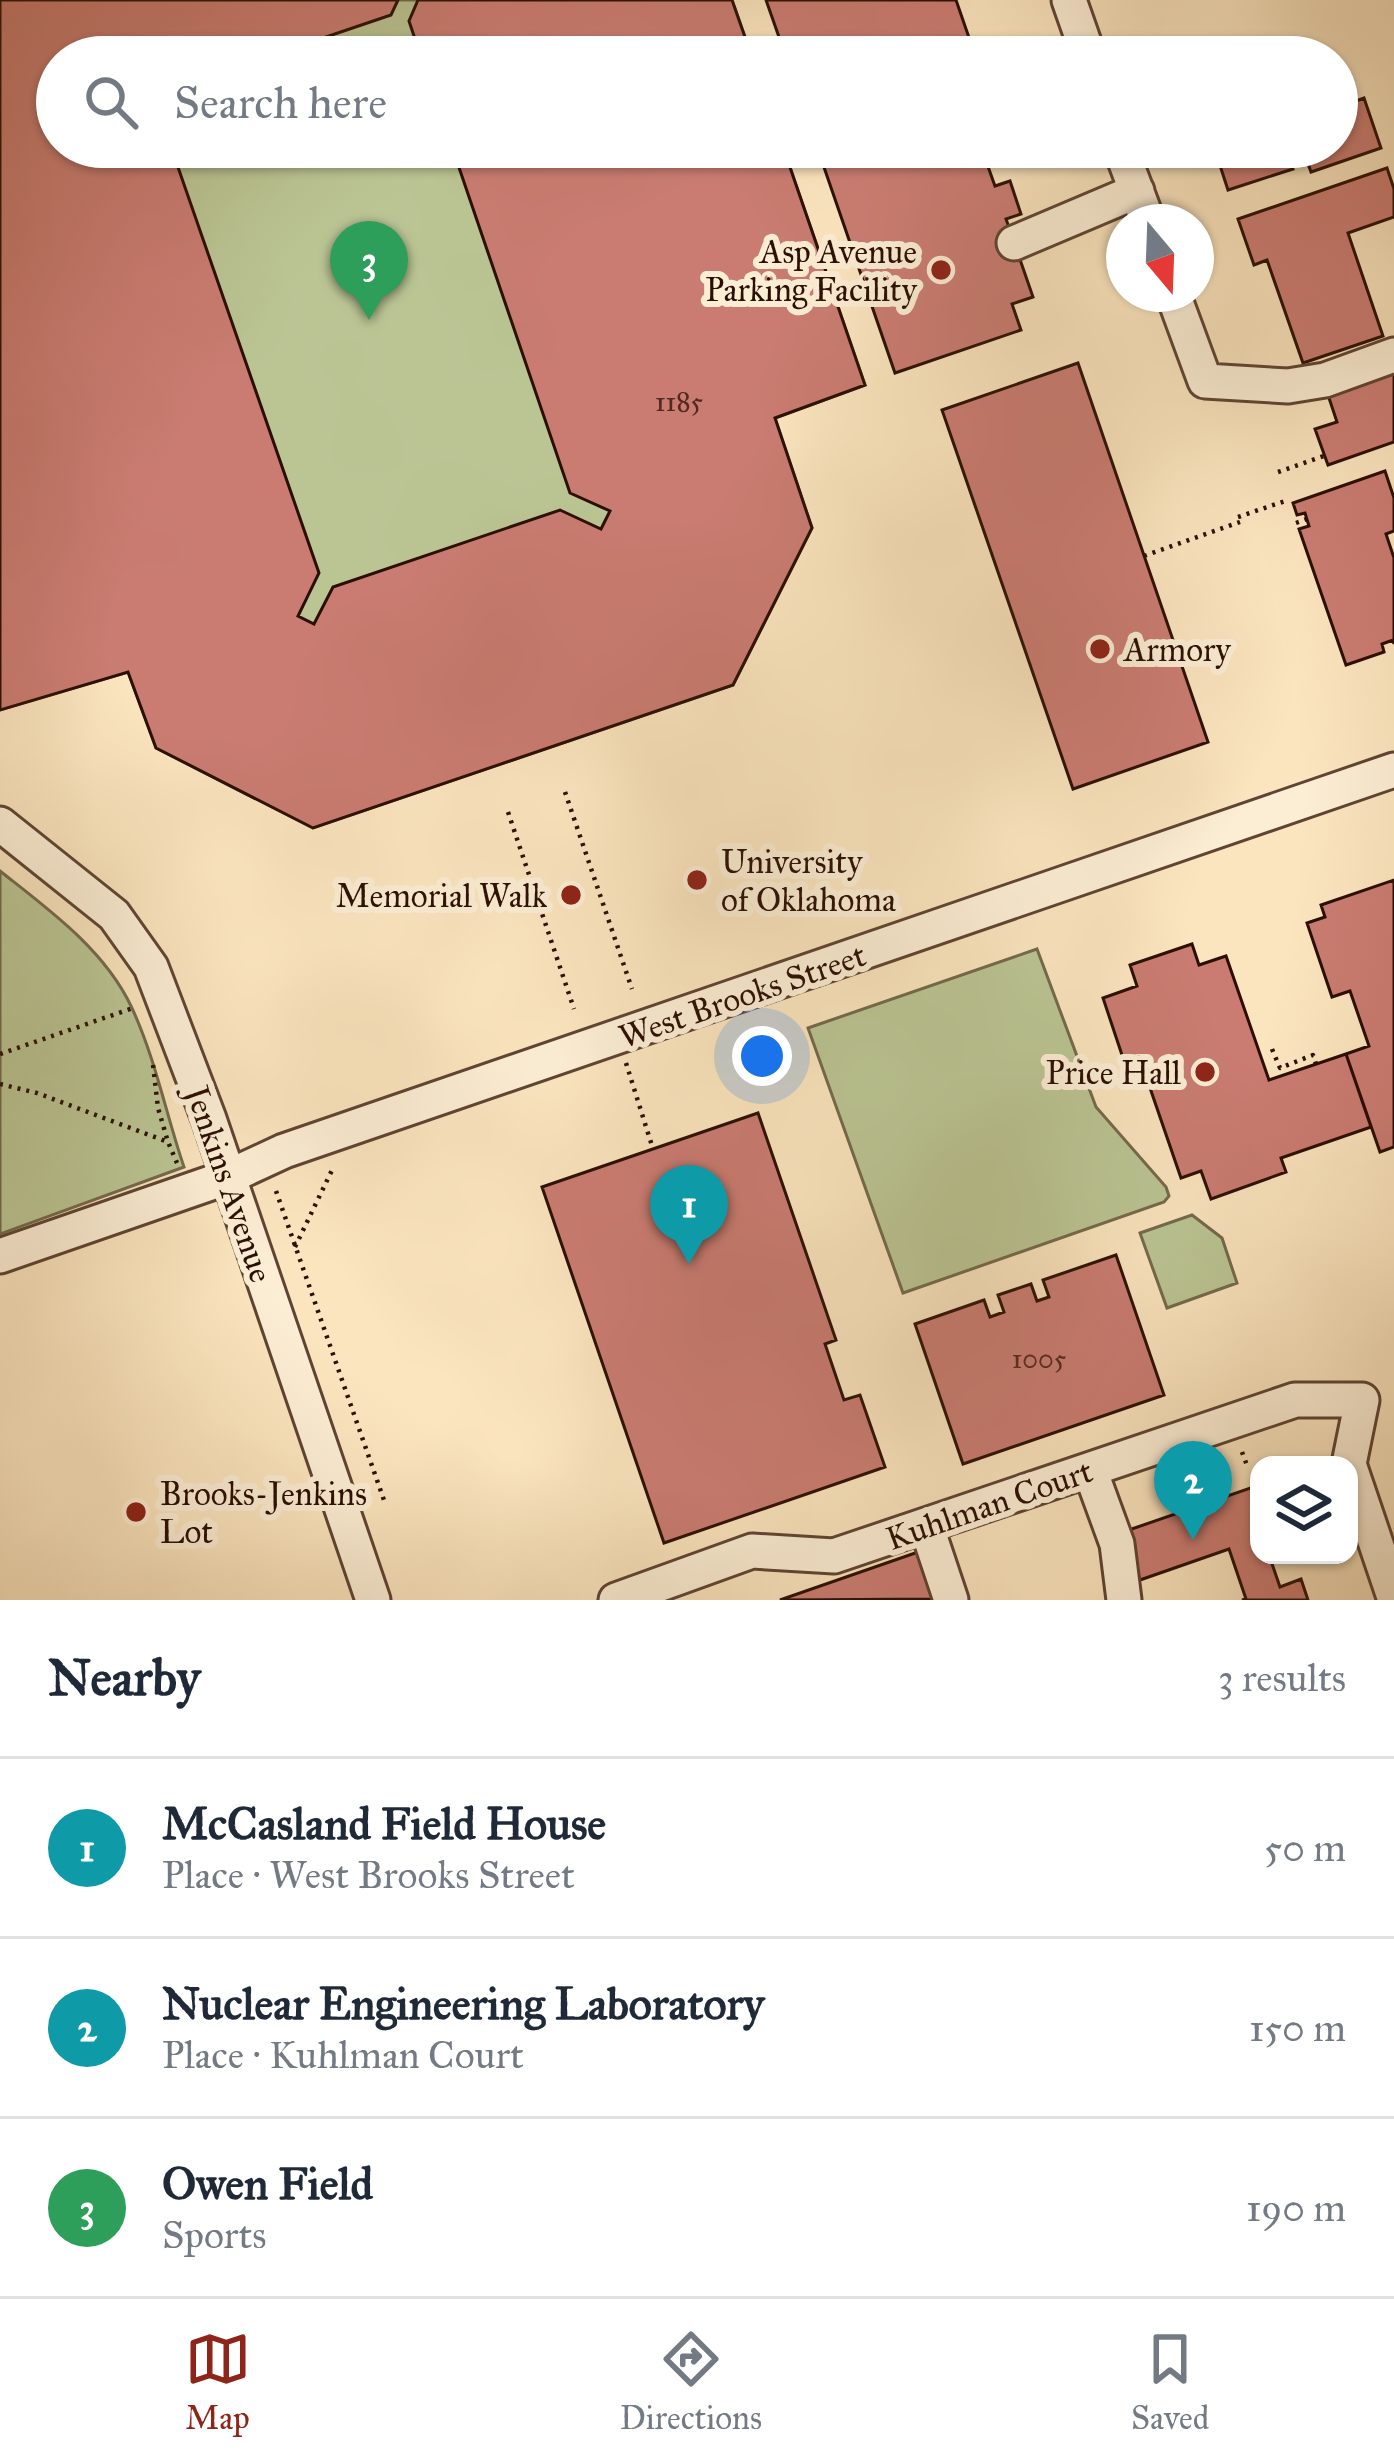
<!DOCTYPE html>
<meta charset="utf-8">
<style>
body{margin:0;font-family:"IM FELL Great Primer",serif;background:#f2f2f3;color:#1f2937}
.controls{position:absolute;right:36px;bottom:36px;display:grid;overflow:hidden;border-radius:24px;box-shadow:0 3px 9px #0004}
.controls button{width:108px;height:108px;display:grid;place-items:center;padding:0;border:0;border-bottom:3px solid #e0e1e3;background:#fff;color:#1f2937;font:60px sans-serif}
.compass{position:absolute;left:1106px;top:204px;width:108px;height:108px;border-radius:50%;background:#fff;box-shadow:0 3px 9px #0004;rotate:161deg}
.you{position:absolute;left:762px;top:1056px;width:42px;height:42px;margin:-30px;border:9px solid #fff;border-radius:50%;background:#1a73e8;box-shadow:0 0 0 18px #1a73e833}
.badge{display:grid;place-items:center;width:78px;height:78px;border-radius:50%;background:#8f2418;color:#fff;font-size:39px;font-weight:700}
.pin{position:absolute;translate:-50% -99px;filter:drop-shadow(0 3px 6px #0008)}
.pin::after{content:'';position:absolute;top:63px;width:42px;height:36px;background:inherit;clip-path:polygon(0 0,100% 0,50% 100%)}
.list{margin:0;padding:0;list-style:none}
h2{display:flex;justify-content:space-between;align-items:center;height:156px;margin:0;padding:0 48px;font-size:51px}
h2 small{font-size:39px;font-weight:400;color:#747a83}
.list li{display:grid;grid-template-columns:78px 1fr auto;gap:36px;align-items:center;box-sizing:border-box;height:180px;padding:0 48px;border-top:3px solid #e0e1e3}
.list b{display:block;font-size:45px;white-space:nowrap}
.list p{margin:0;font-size:39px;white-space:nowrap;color:#747a83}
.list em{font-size:39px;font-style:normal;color:#747a83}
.icon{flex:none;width:66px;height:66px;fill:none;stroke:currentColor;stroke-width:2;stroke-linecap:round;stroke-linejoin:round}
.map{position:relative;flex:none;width:1394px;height:1600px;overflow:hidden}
.search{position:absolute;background:#fff;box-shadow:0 3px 9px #0004;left:36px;right:36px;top:36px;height:132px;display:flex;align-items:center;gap:30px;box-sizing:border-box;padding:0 42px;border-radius:66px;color:#747a83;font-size:45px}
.sheet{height:696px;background:#fff}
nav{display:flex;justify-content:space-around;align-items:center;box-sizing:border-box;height:168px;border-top:3px solid #e0e1e3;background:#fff;font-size:33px;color:#747a83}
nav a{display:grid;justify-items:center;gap:6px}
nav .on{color:#8f2418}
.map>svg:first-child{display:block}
</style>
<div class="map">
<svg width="1394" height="1600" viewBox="0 0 1394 1600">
<rect width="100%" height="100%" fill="#fbe5bf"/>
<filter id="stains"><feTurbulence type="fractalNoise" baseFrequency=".00167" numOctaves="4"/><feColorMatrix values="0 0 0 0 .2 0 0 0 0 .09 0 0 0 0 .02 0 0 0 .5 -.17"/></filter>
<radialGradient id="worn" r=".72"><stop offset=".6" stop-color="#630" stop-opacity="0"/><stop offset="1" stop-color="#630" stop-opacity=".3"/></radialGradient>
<!-- green -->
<path fill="#bbc594" stroke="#736a4c" stroke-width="3" d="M0,0H732L752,57H57V147H783L865,385L775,418L812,528L733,685L313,828L156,748L128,672L0,710Z
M0,871C48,909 104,949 131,1006C155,1057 166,1114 184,1167L0,1234Z
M1037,949L1096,1107L1166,1187L1169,1196L1164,1202L903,1293L808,1028Z
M1192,1215L1222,1238L1237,1283L1167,1308L1140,1233Z"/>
<!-- building -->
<path fill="#ca7c72" stroke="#2b0f04" stroke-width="3" d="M0,0H398L391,15L267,57H57V147H171L319,573L298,616L314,624L333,587L560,510L601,529L610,511L570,493L452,147H783L865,385L775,418L812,528L733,685L313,828L156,748L128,672L0,710Z
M418,0H732L752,57H421L409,21Z
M766,0H956L975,55L786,57Z
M1364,98L1381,148L1311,172L1302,147H1337V108Z
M817,147H981L995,186L1010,181L1021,214L1006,219L1033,297L1012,304L1021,330L895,373Z
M1214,147H1285L1293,169L1228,190Z
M1387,168L1394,189V217L1348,233L1383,336L1303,363L1267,260L1254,265L1238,219Z
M1078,363L1208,742L1073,789L942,410Z
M1394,369V442L1328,465L1315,429L1337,422L1327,392Z
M1385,471L1394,498V531L1386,534L1394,558V644L1393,640L1382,644L1384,652L1346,665L1299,529L1309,526L1305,513L1297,515L1293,503Z
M1394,880V1147L1380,1152L1346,1054L1369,1046L1350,991L1332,997L1307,923L1325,917L1321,905Z
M1192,944L1199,965L1226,956L1269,1080L1346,1054L1371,1127L1281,1158L1286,1172L1211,1199L1201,1171L1181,1178L1139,1056L1124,1061L1103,998L1137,986L1130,965Z
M758,1113L836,1340L825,1344L844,1400L860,1395L885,1467L664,1543L542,1187Z
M1116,1255L1164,1395L963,1464L915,1324L984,1300L990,1317L1004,1312L998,1295L1031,1284L1037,1301L1049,1297L1043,1280Z
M1259,1485V1555H1269L1280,1587L1301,1579L1308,1600H1242L1246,1599L1229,1549L1140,1580L1123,1532Z
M921,1551L937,1599L780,1600Z"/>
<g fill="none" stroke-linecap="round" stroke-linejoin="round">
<!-- minor casing -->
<g stroke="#5f4433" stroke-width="39">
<path id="minor" d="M1069,0L1089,57
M1120,147L1148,222
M1014,243L1137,191
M1173,294L1205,381L1288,386L1325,380L1394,355
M0,824L114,915L151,967L209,1119L373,1600
M0,1256L228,1177L284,1151L1394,770
M1090,1470L1117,1544L1124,1600
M926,1525L951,1600
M616,1600L752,1551L834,1556L1295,1400H1362L1349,1464L1394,1597"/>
</g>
<!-- path -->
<path stroke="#2b0f04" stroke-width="4.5" stroke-dasharray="3 6" stroke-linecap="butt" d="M1278,472L1324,456
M1238,517L1288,500
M1296,523L1307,519
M1144,556L1240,522
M565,792L632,989
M508,812L574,1009
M1272,1049L1280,1068L1313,1055L1316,1064
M0,1054L136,1007
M626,1063L653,1149
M153,1065L158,1108L168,1142
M0,1084L37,1093L168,1142L177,1163
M276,1191L385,1503
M295,1247L334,1166
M1242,1452L1248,1468
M1213,1462L1219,1478
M1186,1471L1191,1488
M1160,1480L1166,1496"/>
<!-- minor -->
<use href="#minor" stroke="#fceed5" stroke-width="33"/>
</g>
<!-- markers -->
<g fill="#8f2418" stroke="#fceed5" stroke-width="4.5">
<circle cx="941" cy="270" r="12"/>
<circle cx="1100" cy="649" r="12"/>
<circle cx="697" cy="880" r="12"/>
<circle cx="571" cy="895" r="12"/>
<circle cx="1205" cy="1072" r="12"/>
<circle cx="136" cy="1512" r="12"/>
</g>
<g text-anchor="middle" stroke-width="12" stroke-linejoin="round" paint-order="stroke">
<!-- number labels -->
<g font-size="27" fill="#532a20">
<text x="679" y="411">1185</text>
<text x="1039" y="1368">1005</text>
</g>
<!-- poi labels -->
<g font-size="33" fill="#2b0f04" stroke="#fceed5" text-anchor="end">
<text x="917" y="263">Asp Avenue<tspan x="917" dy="38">Parking Facility</tspan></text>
<text x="1124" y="661" text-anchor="start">Armory</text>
<text x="721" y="873" text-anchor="start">University<tspan x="721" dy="38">of Oklahoma</tspan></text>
<text x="547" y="907">Memorial Walk</text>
<text x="1181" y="1084">Price Hall</text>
<text x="160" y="1505" text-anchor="start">Brooks-Jenkins<tspan x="160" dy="38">Lot</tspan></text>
</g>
<!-- street labels -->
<g font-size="33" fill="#2b0f04" stroke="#fceed5">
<text transform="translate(742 995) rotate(-19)" y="12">West Brooks Street</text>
<text transform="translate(230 1184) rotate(71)" y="12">Jenkins Avenue</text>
<text transform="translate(989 1504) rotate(-19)" y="12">Kuhlman Court</text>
</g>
</g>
<rect width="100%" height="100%" filter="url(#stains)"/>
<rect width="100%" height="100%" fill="url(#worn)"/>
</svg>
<div class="controls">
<button><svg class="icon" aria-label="layers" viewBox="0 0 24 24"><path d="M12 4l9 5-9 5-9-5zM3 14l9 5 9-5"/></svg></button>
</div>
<svg class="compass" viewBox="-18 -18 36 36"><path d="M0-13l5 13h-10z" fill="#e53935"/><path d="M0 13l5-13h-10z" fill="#747a83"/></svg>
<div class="you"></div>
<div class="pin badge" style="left:689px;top:1264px;background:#0f9aa8">1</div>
<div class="pin badge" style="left:1193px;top:1540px;background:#0f9aa8">2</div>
<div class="pin badge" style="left:369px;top:320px;background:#2e9e5b">3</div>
<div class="search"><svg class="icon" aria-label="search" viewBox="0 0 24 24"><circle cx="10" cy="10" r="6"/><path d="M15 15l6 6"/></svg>Search here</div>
</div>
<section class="sheet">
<h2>Nearby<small>3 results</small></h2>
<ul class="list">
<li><span class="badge" style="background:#0f9aa8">1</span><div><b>McCasland Field House</b><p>Place · West Brooks Street</p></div><em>50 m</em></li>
<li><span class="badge" style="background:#0f9aa8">2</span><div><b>Nuclear Engineering Laboratory</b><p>Place · Kuhlman Court</p></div><em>150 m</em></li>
<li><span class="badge" style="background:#2e9e5b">3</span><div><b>Owen Field</b><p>Sports</p></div><em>190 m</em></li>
</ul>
</section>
<nav>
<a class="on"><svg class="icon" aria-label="map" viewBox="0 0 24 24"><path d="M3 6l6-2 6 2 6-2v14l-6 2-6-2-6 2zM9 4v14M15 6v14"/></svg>Map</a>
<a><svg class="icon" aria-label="directions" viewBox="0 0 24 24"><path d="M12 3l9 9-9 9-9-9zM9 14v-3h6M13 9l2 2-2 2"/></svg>Directions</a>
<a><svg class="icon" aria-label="saved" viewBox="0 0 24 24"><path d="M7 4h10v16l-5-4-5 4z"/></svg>Saved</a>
</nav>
